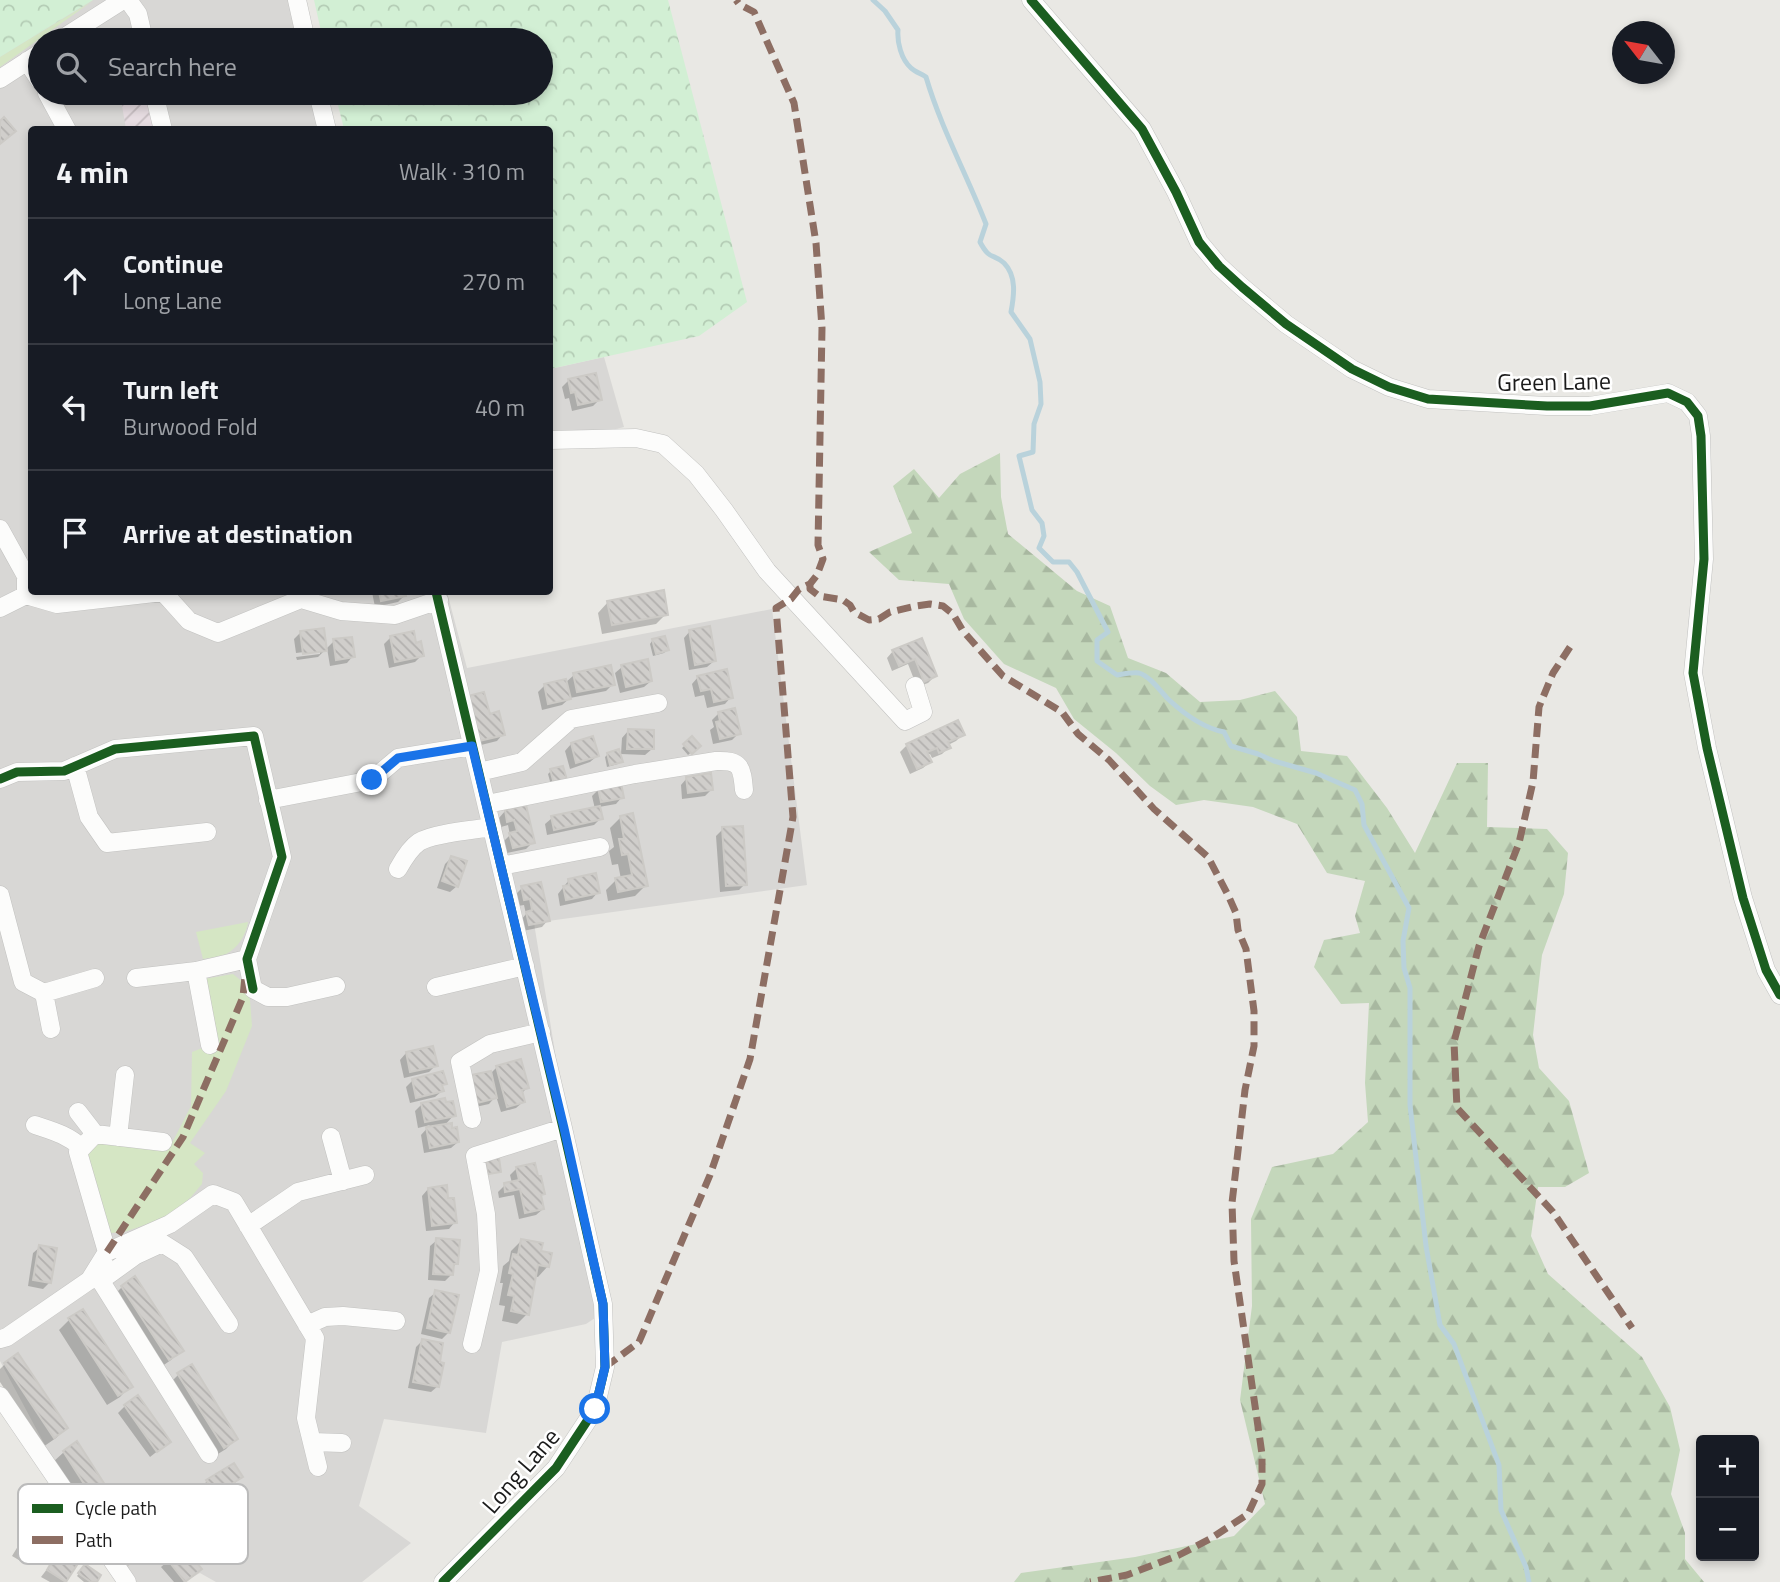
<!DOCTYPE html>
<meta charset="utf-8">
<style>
body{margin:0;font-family:"Titillium Web",sans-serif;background:#20242c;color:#f1f3f6}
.controls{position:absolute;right:21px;bottom:21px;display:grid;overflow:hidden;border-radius:7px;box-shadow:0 4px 10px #0003}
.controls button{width:63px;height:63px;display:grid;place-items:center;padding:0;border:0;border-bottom:2px solid #363941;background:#171b24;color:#f1f3f6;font:35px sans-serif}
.compass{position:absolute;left:1612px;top:21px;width:63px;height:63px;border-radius:50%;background:#171b24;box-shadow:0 4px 10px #0003;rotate:301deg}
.stop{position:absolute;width:21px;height:21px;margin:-16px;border:5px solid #1a73e8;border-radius:50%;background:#fff}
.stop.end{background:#1a73e8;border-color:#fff;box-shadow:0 2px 7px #0008}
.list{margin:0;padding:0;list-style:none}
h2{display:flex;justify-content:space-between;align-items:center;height:91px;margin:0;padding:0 28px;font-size:30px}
h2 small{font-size:23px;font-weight:400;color:#9ea1a6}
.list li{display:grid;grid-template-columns:46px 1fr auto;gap:21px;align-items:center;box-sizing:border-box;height:126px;padding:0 28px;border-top:2px solid #363941}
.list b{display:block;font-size:26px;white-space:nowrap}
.list p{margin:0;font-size:23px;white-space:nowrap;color:#9ea1a6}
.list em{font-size:23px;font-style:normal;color:#9ea1a6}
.icon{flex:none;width:38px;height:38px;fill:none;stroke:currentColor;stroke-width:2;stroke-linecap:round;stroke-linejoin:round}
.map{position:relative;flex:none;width:1780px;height:1582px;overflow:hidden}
.search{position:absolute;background:#171b24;box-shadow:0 4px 10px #0003;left:28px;top:28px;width:525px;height:77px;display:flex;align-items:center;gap:18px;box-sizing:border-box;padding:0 24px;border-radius:38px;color:#9ea1a6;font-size:26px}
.panel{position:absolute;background:#171b24;box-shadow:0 4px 10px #0003;left:28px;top:126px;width:525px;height:469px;border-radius:7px}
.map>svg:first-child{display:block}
</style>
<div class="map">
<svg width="1780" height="1582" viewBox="0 0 1780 1582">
<defs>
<pattern id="industrial-furrows" width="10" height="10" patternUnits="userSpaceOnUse" patternTransform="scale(1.75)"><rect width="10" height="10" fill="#e7dde2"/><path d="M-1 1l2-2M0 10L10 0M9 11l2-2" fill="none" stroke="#c6bdc1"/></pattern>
<pattern id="forest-firs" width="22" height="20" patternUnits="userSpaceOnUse" patternTransform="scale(1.75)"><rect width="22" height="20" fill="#c4d7bb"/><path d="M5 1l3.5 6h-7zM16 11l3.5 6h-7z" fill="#a8b8a0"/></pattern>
<pattern id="park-crowns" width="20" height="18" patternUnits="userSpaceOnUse" patternTransform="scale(1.75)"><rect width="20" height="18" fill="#d2efd4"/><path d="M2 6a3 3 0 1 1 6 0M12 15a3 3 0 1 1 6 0" fill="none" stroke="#b4ccb5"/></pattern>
<pattern id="building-back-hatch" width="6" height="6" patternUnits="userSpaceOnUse" patternTransform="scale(1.75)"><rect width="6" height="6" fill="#d0cecb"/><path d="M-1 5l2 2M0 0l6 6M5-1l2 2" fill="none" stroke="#b2b0ae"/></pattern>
</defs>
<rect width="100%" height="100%" fill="#e9e8e4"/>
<!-- residential -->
<path fill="#d8d7d5" d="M0,0H290L301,40H40V93H315L324,129L32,130V592H447L467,668L772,609L807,885L534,923L598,1316L586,1324L502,1342L486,1433L384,1419L359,1506L411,1543L362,1582H216L200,1573L184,1582H118L0,1361Z
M604,357L624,427L550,446V369Z"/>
<!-- industrial -->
<path fill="url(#industrial-furrows)" d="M122,93H162L171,129H126L120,94Z"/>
<!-- grass -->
<path fill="#d5e6c4" d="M94,0L0,67V57Z
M248,922C246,935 238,948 226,954C219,957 209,958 203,959L196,932Z
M233,974L244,983L250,1000L252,1026L226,1091L190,1143L205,1153L194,1164L203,1173L202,1184L191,1197L168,1217L124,1232L111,1233L84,1153L107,1135L163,1142L173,1141L191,1106L192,1052L210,1045L198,980Z"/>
<!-- forest -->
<path fill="url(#forest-firs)" d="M1000,453L1001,497L1008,534L1077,591L1110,606L1128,658L1166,673L1200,702L1240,700L1275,691L1297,717L1301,751L1347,756L1387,808L1415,853L1457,763H1488L1487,827L1547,829L1568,853L1564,894L1542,955L1533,1035L1539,1068L1569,1101L1589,1173L1565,1187H1538L1531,1236L1548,1274L1642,1357L1670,1407L1680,1450L1671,1494L1685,1533V1559L1704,1582H1014L1021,1573L1135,1557L1234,1536L1265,1504L1240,1400L1252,1306L1251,1219L1272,1167L1333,1154L1368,1122L1365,1083L1369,1003L1341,1004L1314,967L1324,940L1360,933L1355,916L1365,881L1327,873L1297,824L1253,807L1204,800L1176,805L1150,786L1116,753L1074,719L1056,688L1004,664L964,619L949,584L899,580L869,552L912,533L893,486L914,469L939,498L960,474Z"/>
<!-- park -->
<path fill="url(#park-crowns)" d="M0,0H93L0,57Z
M314,0H668L747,302L699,336L550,369V130L344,129L335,93H541V40H323Z"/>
<!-- shadow -->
<path fill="#0003" d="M569,380L600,399L593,406L572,411L569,398L565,399L562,387Z
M372,592H404V596L398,602L375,607Z
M608,602L666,614L656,624L602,634L598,613Z
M690,631L714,661L707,667L689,670L684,638Z
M301,632L325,650L334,641L353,656L347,663L330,666L327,648L318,657L297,660L296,657L320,654V650L296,653L294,639Z
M391,637L415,645L422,655L415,662L389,668L384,644Z
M664,638L667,650L664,653L653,656L650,644L652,641Z
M921,640L935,676L928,683L917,687L908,664L892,671L887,658L893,651Z
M622,667L651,681L644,687L620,693L615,673Z
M574,675L613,684L606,691L570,698L562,705L542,710L538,692L545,685L565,683Z
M698,677L731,697L725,704L707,708L704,695L695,697L692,684Z
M719,713L739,733L732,740L713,744L710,730L714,727L712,720Z
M488,716L503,734L497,741L473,747Z
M957,722L962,735L956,741L948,745L949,747L942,754L932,758L930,754L927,755L930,762L923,768L910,774L900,752L907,745Z
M628,731L652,749L645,755L621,754L622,738Z
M692,739L698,746L688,755L682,748Z
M571,744L597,756L590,762L570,769L565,751Z
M608,754L621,762L618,764L607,767L605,757Z
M562,768L551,785L548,774L551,771Z
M687,778L712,789L705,796L682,799L681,785Z
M599,789L622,797L616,804L599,807L601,818L594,825L547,835L545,824L552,818L595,809L592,796Z
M525,807L533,842L526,849L507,853L504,841L510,835L508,825L501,827L499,818L505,811Z
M621,817L646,885L635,896L608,901L606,890L616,880L621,879L618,864L612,865L609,851L614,847L610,828Z
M723,829L745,884L739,890L720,892L716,836Z
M451,858L457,886L450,892L437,888L445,864Z
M569,880L598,892L592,899L560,906L558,894Z
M522,888L548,920L542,927L523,931L521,920L526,914L524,905L518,906L515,895Z
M406,1053L436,1065L429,1072L404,1078L400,1060Z
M497,1067L527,1088L521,1094L523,1102L516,1108L501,1112L496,1096L489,1104L471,1108L472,1077L492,1072Z
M413,1080L445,1083L441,1087L442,1091L435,1097L410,1103L406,1087Z
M422,1104L454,1115L444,1126L458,1142L451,1148L424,1153L421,1135L430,1125L418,1128L415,1111Z
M517,1168L543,1193L540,1196L543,1209L536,1215L519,1219L514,1195L499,1198L498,1192L505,1185L512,1183L510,1175Z
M428,1189L446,1200L455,1222L449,1229L426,1231L422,1196Z
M437,1240L457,1263L452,1268L451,1275L445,1281L428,1280L430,1246Z
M521,1241L539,1252L548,1266L538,1277L534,1276L527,1314L517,1324L502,1321L505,1306L499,1305L503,1283H500L503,1266L509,1261L511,1251Z
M40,1247L50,1282L43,1289L28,1286L33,1253Z
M135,1279L181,1350L171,1360L158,1369L112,1297L122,1287Z
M436,1292L449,1332L442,1339L421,1334L429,1298Z
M82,1312L130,1386L120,1397L107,1405L59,1330L69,1320Z
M422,1341L438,1386L431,1392L408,1388L416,1347Z
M5,1364L66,1428L56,1438L43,1447L0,1382V1369Z
M191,1366L236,1438L226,1449L213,1457L168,1385L178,1375Z
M125,1406L169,1442L150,1457L118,1413Z
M76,1444L121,1513L111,1523L98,1532L53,1462L64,1452Z
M240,1477L234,1484L208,1500L201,1488L207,1481Z
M30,1532V1556L24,1563L12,1556L23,1538Z
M77,1538L86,1548L64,1582H50L41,1577L54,1560L59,1563L62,1558L57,1554L60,1548L67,1542L71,1544Z
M183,1548L193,1575L184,1582H174L161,1567Z
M82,1569L94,1582H84L77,1576Z"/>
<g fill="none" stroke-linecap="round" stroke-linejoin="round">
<!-- stream -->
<path stroke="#b9d2db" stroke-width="5" d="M873,0L885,11L898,30C897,42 901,59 911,68C915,72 922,74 926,77C941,128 967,175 986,224L980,242C990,261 993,253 1004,263C1017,276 1014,296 1011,312L1030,339L1040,382L1041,404L1034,424L1033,452L1019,456L1032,510L1042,523L1044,536L1039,548L1053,562H1069L1077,572L1108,632L1097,640V661L1117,675C1124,674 1133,672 1139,673C1151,677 1160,691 1168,699C1183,713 1203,728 1224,732L1231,746L1258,754L1274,761L1316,773L1355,790L1362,804L1364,825L1409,908L1403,941L1404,968L1410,988V1105L1426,1246L1440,1325L1454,1344L1499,1465L1501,1510L1526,1567L1529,1582"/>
</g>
<!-- building -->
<path fill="url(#building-back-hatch)" stroke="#cccac6" stroke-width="2" d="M4,117L16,131L0,144V121Z
M596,373L602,400L578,405L575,392L571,393L568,379Z
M664,590L668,615L612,625L607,601Z
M379,592H405L406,596L381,601Z
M710,626L716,661L695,665L689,630Z
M324,628L327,651L303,654L300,631Z
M414,631L416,643L421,641L424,656L395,662L390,636Z
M665,636L669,650L656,654L652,639Z
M352,637L355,657L336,660L333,639Z
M922,638L937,676L924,682L915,659L899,666L892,650Z
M648,659L652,681L626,687L621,665Z
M611,665L615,685L577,692L573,673Z
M727,669L733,698L714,702L711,689L701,691L697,676Z
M566,679L571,699L548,704L544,684Z
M484,692L490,714L499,711L505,735L479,741L468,696Z
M735,708L741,734L720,739L716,722L720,721L718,712Z
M958,720L965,735L948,742L951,748L939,753L937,748L927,752L932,762L917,769L906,744Z
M628,729L654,730V749H627Z
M593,736L599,756L576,763L571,743Z
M692,736L701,746L692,754L683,744Z
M619,749L623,762L610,765L607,753Z
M563,766L567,780L554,784L550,769Z
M711,773L713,790L688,793L686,777Z
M621,783L624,798L601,802L598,788Z
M526,805L535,843L513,848L509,833L517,831L514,820L507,822L505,810Z
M600,806L603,819L554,830L551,816Z
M633,813L648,886L618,892L615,878L632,875L628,854L622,855L619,839H624L620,816Z
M743,826L747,885L726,886L722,827Z
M451,856L467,861L458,887L442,881Z
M596,873L600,893L566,900L563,886L569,885L568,879Z
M541,882L550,921L529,925L526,912L532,910L530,899L524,900L521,886Z
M433,1046L438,1066L410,1072L406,1052Z
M521,1059L529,1088L522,1090L525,1102L507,1107L496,1066Z
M443,1071L447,1084L442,1085L444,1091L416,1098L412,1079Z
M491,1071L497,1098L477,1103L471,1075Z
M445,1098L446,1102L453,1101L456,1116L425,1122L421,1103Z
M452,1123V1128L457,1127L459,1142L430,1148L426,1127Z
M499,1158L501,1172L488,1174L485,1160Z
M535,1163L538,1176H541L545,1194L541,1195L544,1209L525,1213L520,1189L505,1192L504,1183L519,1180L516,1167Z
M447,1185L448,1198H454L457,1223L432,1226L428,1188Z
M436,1238L460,1240L458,1264H454L453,1275L433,1274Z
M521,1239L543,1243L541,1251L552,1253L549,1267L538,1265L529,1315L511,1311L514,1296L508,1295L513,1274L509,1273L513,1254L518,1255Z
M39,1245L57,1248L51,1283L33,1280Z
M135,1276L184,1351L169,1360L121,1286Z
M435,1290L459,1295L450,1333L427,1328Z
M83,1309L133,1387L118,1396L68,1318Z
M422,1339L443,1343L440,1362L444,1363L439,1387L413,1382Z
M18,1353L68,1428L54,1438L4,1363Z
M192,1364L238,1439L224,1448L177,1373Z
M138,1395L171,1442L157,1452L124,1405Z
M77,1441L123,1513L109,1523L63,1451Z
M234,1463L243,1477L215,1494L206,1480Z
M77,1535L88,1548L66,1582L47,1570L54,1558L60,1562L67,1551L62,1547L67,1540L72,1543Z
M130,1546L139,1555L128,1565L119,1555Z
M183,1546L202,1569L185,1582L167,1559Z
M85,1564L101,1575L97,1582H91L78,1573Z"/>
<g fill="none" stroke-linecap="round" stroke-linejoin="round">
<!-- minor casing -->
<g stroke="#c2c2c0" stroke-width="19">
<path id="minor" d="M128,0L138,14L144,40
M297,0L306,40
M1031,0L1142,129L1176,192L1199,242L1219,266L1242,287L1286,324L1352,369L1389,387L1428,399L1547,406H1590L1668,393L1687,402L1698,416L1701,436L1704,559L1693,673L1707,748L1743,898L1766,970L1780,995
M60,40L123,0
M27,61L40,81
M0,79L40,53
M47,93L67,130
M154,93L163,130
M318,93L327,130
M550,440L636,438L663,444L696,474L724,510L767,571L905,721L923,712L915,686
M0,529L26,576V595
M436,592L563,1128L603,1304L605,1367L595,1409L556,1468L443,1582
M0,608L26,595L57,604L163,592L189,621L218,633L301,599L341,611L395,615L439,600
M75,766L89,817L107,843L207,832
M479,772L522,762L571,719L658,703
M0,779L17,772L64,771L115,749L254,736L282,857L247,959L253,989L268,997H287L336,986
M268,800L372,780L398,758L472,746
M487,804L635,774L716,761C741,760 742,767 744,790
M501,866L600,847
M398,869C403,860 410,848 419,842C433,833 474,830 492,827
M0,895L23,982L44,993L95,978
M196,971L210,1045
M136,978L196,971L247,959
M436,987L525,966
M44,993L51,1029
M78,1112L95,1134
M472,1119L460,1062L490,1044L541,1032
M35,1125C53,1131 68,1135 82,1148
M118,1137L125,1075
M331,1137L343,1181
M248,1226L298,1192L365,1175
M107,1252L78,1152L95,1134L163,1142
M89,1281L107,1252L170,1224L213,1194L234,1202L315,1338L306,1418L318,1467
M100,1281L136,1255L162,1243L184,1257L229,1324
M307,1325L325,1317L343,1316L396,1321
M0,1339L7,1337L97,1275L209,1454
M472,1344L489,1271L486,1214L475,1156L563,1128
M0,1396L127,1582
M312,1442L342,1443"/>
</g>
<!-- minor -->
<use href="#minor" stroke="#fcfcfb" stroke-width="18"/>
<!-- quiet -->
<path stroke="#8d6e63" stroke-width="7" stroke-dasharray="14 7" stroke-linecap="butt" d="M810,584V589L819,596L843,600L850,605L854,612L869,620L879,619L890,612L916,606L930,604L943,606L953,614L963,631L1003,676L1062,712L1078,734L1109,760L1154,809L1208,857L1228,895L1236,913L1238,930L1246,949L1254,1011V1046L1245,1090L1232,1203L1234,1261L1262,1454V1484L1248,1514L1210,1539L1179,1555L1127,1575L1090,1582
M1570,647L1553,673L1539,707L1533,782L1519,843L1479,946L1454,1042L1457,1108L1553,1212L1632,1328
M107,1252L183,1137L243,997L245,976
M605,1367L639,1342L710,1175L750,1059L793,817L776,608L791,599L799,589L810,584L817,575L823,559L818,545L822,328L816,243L794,103L754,12L739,4L736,0"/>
<!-- cycleway casing -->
<g stroke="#fff" stroke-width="13">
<path id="cycleway" d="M1031,0L1142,129L1176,192L1199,242L1219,266L1242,287L1286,324L1352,369L1389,387L1428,399L1547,406H1590L1668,393L1687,402L1698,416L1701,436L1704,559L1693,673L1707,748L1743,898L1766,970L1780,995
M436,592L563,1128L603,1304L605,1367L595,1409L556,1468L443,1582
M0,779L17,772L64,771L115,749L254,736L282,857L247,959L253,989"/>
</g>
<!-- cycleway -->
<use href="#cycleway" stroke="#1b5e20" stroke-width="9"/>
</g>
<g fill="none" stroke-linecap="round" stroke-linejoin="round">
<!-- route -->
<path stroke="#1a73e8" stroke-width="9" d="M372,780L398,758L472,746L564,1128L603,1304L605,1367L595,1409"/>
</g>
<g text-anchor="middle" stroke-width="5" stroke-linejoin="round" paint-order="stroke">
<!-- street labels -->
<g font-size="24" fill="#1b1b1b" stroke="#fff">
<text transform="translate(1554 382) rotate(-1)" y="8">Green Lane</text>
<text transform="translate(521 1471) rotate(-49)" y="8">Long Lane</text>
</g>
</g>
<!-- legend -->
<rect x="18" y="1484" width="230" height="80" rx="10" fill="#fff" stroke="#bbb" stroke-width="2"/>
<rect x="32" y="1504" width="31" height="9" fill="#1b5e20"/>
<rect x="32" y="1536" width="31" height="8" fill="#8d6e63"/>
<g font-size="19" fill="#1b1b1b">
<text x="75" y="1515">Cycle path</text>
<text x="75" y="1547">Path</text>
</g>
</svg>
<div class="controls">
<button>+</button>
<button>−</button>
</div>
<svg class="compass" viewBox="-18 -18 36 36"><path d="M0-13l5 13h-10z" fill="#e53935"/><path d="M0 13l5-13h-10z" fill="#9ea1a6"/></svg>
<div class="stop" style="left:595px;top:1409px"></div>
<div class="stop end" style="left:372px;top:780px"></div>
<div class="search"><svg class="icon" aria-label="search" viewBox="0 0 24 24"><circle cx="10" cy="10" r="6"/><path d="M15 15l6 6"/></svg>Search here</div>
<section class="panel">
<h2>4 min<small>Walk · 310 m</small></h2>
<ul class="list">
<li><svg class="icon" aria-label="ahead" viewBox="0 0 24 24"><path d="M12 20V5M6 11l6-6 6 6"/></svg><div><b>Continue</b><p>Long Lane</p></div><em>270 m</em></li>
<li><svg class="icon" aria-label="left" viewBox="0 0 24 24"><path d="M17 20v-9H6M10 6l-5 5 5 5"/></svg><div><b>Turn left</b><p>Burwood Fold</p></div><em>40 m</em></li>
<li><svg class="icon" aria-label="arrive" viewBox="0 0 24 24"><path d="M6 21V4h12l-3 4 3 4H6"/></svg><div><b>Arrive at destination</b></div></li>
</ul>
</section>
</div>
